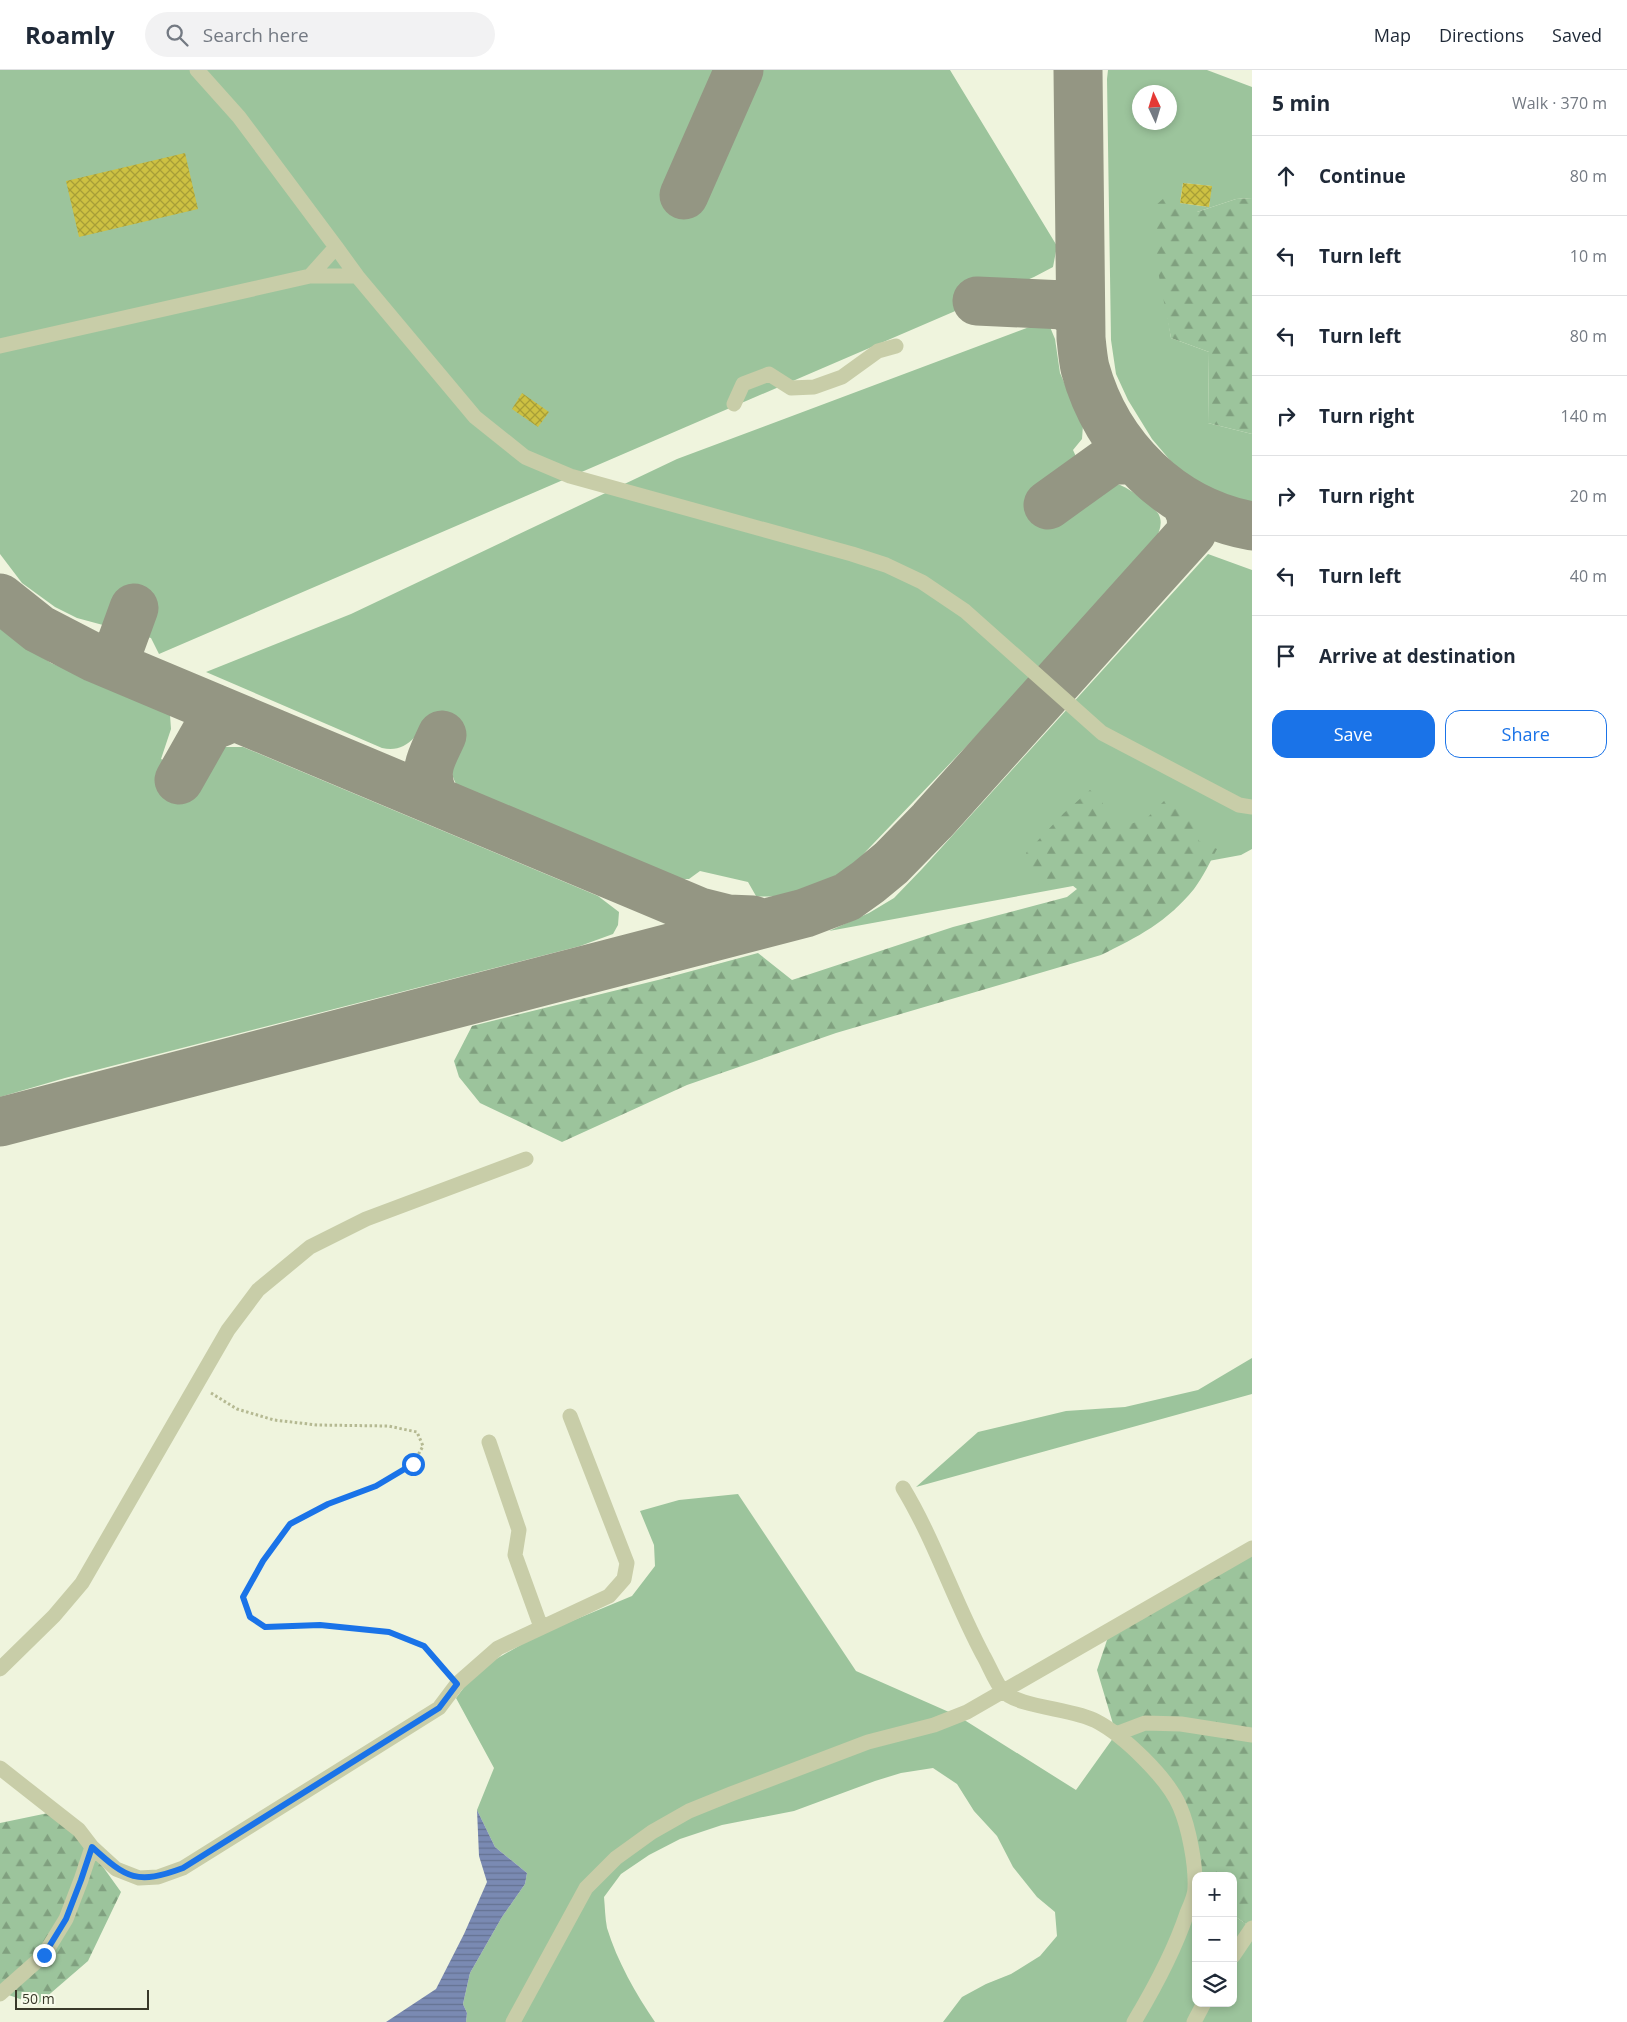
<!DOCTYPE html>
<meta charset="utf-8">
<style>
body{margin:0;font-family:"Open Sans",sans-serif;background:#f2f2f3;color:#1f2937}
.controls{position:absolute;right:15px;bottom:15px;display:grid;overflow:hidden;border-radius:10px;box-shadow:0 2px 8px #0003}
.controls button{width:45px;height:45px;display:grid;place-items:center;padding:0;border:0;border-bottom:1px solid #e0e1e3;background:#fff;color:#1f2937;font:25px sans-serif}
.compass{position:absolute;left:1132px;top:15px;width:45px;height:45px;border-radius:50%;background:#fff;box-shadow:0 2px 8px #0003;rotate:356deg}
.scale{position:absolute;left:15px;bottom:12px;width:134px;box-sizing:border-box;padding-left:5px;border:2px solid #393929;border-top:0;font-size:14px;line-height:18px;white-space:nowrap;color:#393929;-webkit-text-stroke:4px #f7fbea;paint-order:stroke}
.stop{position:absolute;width:15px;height:15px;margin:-11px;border:4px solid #1a73e8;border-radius:50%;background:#fff}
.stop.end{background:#1a73e8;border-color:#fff;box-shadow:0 1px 5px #0008}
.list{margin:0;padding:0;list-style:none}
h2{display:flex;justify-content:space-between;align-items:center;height:65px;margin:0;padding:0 20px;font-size:21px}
h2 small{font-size:16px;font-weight:400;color:#747a83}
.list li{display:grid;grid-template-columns:32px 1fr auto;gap:15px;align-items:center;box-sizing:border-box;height:80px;padding:0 20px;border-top:1px solid #e0e1e3}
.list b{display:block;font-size:19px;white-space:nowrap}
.list em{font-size:16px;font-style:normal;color:#747a83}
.actions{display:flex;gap:10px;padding:15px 20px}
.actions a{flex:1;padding:11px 0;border:1px solid #1a73e8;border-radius:15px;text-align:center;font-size:18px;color:#1a73e8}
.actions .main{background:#1a73e8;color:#fff}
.icon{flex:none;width:28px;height:28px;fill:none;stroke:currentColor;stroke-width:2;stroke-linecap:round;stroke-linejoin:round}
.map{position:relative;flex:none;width:1252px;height:1952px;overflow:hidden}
header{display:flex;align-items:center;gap:30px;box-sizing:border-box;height:70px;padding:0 25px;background:#fff;border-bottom:1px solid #e0e1e3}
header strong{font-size:24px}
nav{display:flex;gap:28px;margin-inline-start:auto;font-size:18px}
.search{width:350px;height:45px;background:#f2f2f3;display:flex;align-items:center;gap:12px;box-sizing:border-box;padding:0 18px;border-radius:28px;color:#747a83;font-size:19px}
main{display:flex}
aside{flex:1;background:#fff}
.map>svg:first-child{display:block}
</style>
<header>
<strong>Roamly</strong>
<div class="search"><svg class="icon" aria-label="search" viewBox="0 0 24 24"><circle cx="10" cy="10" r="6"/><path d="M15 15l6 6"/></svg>Search here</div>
<nav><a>Map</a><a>Directions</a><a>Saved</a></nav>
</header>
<main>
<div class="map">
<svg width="1252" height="1952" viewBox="0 0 1252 1952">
<defs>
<pattern id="forest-firs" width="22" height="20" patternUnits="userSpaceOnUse" patternTransform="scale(1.25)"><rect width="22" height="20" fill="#9cc49c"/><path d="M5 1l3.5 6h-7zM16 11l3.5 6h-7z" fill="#80a07f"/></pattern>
<pattern id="water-rules" width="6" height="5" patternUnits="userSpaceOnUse" patternTransform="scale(1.25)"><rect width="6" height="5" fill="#7a8ab3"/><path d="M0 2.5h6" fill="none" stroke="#657292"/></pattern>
<pattern id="building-cross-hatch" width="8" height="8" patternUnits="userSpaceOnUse" patternTransform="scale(1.25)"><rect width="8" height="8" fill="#cdc142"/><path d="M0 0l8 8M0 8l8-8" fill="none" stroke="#a79e37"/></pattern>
</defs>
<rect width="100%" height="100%" fill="#eff4dd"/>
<!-- grass -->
<path fill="#9cc49c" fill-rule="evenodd" d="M0,0H950L1057,176L1053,197L1034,207L159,584L151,568L77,548L55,537L22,513L0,484Z
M1108,0H1207L1252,17V128L1236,129L1197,142L1165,231L1171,268L1209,282L1208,353L1252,364V432L1225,427L1181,403L1152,369L1128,330L1116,304L1111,270L1107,9ZM1140,22H1170V52H1140ZM1183,113L1211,116L1209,137L1180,133Z
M1040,253L1050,257L1055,269L1060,303L1083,355L1082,369L1073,380L1093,424C1100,420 1106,413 1114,413C1124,414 1156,437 1159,445C1163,454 1159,461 1156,469L1024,616L872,775C865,782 858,791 850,797C827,813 784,830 756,826L748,812L700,801L689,809H671L458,717C450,705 451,697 456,684L415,667C405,677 396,681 382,678L206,602L351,544L677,389Z
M1208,484L1252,500V779L1241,785L829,861L869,843L894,828L922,799Z
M0,558L51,593L159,636L170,645L171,659L161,689L205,708L224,677H243L598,826L619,842L618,855L613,864L580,876L65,1008L0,1027Z
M1252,1288V1324L916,1417L978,1362L1066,1341L1125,1337L1198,1320Z
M738,1424L856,1601L958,1646L1076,1720L1116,1664L1180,1736L1196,1820V1933H1233V1845L1252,1858V1952H943L962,1927L986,1914L1011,1904L1040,1886L1057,1866L1055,1842L1037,1827L1013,1797L997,1766L974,1741L957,1714L933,1698L901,1703L875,1711L794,1741L722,1755L680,1769L649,1785L621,1804L604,1827C605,1837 605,1848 607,1858C617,1891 636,1924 655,1952H466L467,1943L463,1934L470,1903L502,1847L525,1814L527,1803L495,1777L477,1740L494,1698L456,1628L477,1600L538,1565L632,1526L655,1496L654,1475L640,1441L679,1430Z"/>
<!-- forest -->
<path fill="url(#forest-firs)" d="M1164,128L1197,142L1236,129L1252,128V364L1208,353L1209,282L1171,268L1155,186V136Z
M1090,720L1102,732L1116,760L1148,747L1167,728L1194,747L1199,771L1217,779C1210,792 1203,807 1194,819C1167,852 1138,867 1101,885L836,963L687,1015L562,1072L480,1033L459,1007L454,991L472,956L662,909L758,883L792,910L953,857L1067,827L1077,819L1068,812L1039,815L1026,783L1064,743Z
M1252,1478V1858L1233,1845V1806H1196L1180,1736L1116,1664L1097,1600L1110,1561Z
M53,1742L93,1783L121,1822L88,1891L37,1935L0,1922V1753Z"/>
<!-- water -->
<path fill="url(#water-rules)" d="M477,1740L495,1777L527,1803L525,1814L502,1847L470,1903L463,1934L467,1943L466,1952H386L436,1919L464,1864L487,1812L479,1786Z"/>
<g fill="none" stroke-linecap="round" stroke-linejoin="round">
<!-- taxiway -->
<path stroke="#949683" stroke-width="49" d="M1078,0L1081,268C1082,278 1083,289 1085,298C1107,378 1171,441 1252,456
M684,125L739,0
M977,231L1064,235L1073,242
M1048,435L1112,389L1123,390
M0,528L39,559L95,588L700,842L728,849L753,850
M122,593L118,582L134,538
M179,710L209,657L222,652
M432,723C423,699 432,687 442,665
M0,1052L805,843L847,827L868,812L891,793L932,751L1192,462L1191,444L1188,438"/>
</g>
<!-- building -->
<path fill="url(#building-cross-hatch)" d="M185,83L198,139L79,167L66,111Z
M1183,113L1212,116L1209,137L1180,133Z
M522,323L549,342L538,357L512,339Z"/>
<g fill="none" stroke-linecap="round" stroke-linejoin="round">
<!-- path -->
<path stroke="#b5b992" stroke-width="3" stroke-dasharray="2.5 2.5" stroke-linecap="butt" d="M211,1323L237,1339L274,1350L317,1355L388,1356L417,1362L423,1376L413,1394L376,1416L328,1434L290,1454L263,1491L243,1527L250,1547L265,1557L321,1555L389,1562L424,1576L446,1602"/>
<!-- minor -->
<path stroke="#c8cda8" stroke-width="15" d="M310,206H357L336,177
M357,206L475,347L525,387L570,406L852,484L886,495L922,512L965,541L1102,663L1239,735L1252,737
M0,276L310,206L336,177L239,47L197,0
M734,334L743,314L769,304L791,318L814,317L842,307L878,281L896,276
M489,1372L519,1460L515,1485L541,1557
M903,1418C935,1471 954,1531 983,1585C989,1595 996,1614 1003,1621C1017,1637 1074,1639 1096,1651C1123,1665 1168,1708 1180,1737C1189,1758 1196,1795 1195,1818C1195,1826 1190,1836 1187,1843C1174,1882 1155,1917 1134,1952
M0,1599L54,1546L82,1513L228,1260L258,1220L310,1177L366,1149L526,1089
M1116,1664L1145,1653L1181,1654L1252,1665
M0,1698L79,1760L92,1777L116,1799L139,1808L158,1807L183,1798L439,1638L457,1614L498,1578L609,1526L624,1509L627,1493L570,1346
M1233,1886L1252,1858
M0,1924L44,1885L66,1849L81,1810L92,1777
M513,1952L586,1818L616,1788L652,1762L689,1741L731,1724L868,1672L934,1655L967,1642L1252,1478
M1194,1952L1204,1933"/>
</g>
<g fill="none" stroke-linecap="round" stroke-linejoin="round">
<!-- route -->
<path stroke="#1a73e8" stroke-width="6" d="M44,1885L66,1849L81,1810L92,1777C127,1809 137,1815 183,1798L439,1638L457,1614L424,1576L389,1562L320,1555L265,1557L250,1547L243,1527L263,1491L290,1454L328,1434L376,1416L413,1394"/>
</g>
</svg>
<div class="controls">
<button>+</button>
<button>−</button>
<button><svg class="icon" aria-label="layers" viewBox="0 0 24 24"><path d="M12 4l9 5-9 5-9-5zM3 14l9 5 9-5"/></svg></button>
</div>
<svg class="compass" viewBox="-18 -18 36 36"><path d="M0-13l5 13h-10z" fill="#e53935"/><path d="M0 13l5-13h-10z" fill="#747a83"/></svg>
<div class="scale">50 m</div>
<div class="stop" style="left:413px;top:1394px"></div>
<div class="stop end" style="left:44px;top:1885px"></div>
</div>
<aside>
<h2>5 min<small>Walk · 370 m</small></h2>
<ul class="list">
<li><svg class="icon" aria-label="ahead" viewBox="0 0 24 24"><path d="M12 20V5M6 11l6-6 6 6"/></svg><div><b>Continue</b></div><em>80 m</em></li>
<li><svg class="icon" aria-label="left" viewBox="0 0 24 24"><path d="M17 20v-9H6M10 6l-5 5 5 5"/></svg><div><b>Turn left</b></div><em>10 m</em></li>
<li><svg class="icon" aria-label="left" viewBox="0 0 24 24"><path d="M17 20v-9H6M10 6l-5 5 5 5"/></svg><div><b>Turn left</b></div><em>80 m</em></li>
<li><svg class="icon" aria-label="right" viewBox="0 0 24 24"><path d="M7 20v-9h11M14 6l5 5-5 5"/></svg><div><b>Turn right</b></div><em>140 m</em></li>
<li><svg class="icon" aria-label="right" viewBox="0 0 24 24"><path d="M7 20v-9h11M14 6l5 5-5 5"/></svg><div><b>Turn right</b></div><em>20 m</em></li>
<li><svg class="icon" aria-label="left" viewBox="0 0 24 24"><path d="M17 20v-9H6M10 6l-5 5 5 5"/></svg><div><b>Turn left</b></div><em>40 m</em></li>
<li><svg class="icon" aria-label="arrive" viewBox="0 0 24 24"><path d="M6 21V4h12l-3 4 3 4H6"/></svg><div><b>Arrive at destination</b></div></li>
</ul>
<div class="actions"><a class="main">Save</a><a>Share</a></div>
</aside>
</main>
